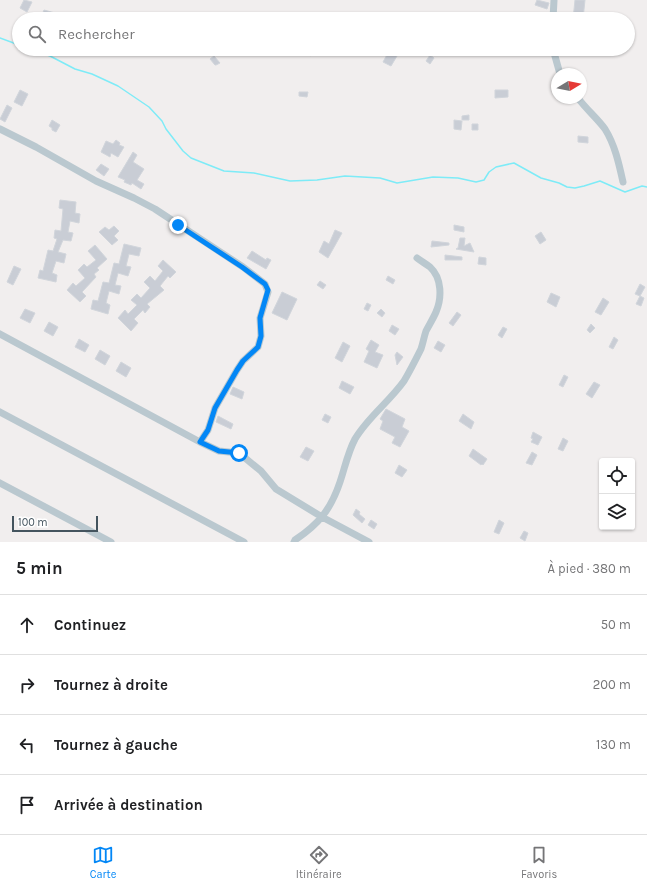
<!DOCTYPE html>
<html lang="fr">
<meta charset="utf-8">
<style>
body{margin:0;font-family:Karla,sans-serif;background:#f2f2f2;color:#202124}
.controls{position:absolute;right:12px;bottom:12px;display:grid;overflow:hidden;border-radius:4px;box-shadow:0 1px 3px #0004}
.controls button{width:36px;height:36px;display:grid;place-items:center;padding:0;border:0;border-bottom:1px solid #e0e0e0;background:#fff;color:#202124;font:20px sans-serif}
.compass{position:absolute;left:551px;top:68px;width:36px;height:36px;border-radius:50%;background:#fff;box-shadow:0 1px 3px #0004;rotate:80deg}
.scale{position:absolute;left:12px;bottom:10px;width:86px;box-sizing:border-box;padding-left:4px;border:2px solid #44545e;border-top:0;font-size:11px;line-height:14px;white-space:nowrap;color:#44545e;-webkit-text-stroke:3px #fff;paint-order:stroke}
.stop{position:absolute;width:12px;height:12px;margin:-9px;border:3px solid #0387f6;border-radius:50%;background:#fff}
.stop.end{background:#0387f6;border-color:#fff;box-shadow:0 1px 4px #0008}
.list{margin:0;padding:0;list-style:none}
h2{display:flex;justify-content:space-between;align-items:center;height:52px;margin:0;padding:0 16px;font-size:17px}
h2 small{font-size:13px;font-weight:400;color:#757577}
.list li{display:grid;grid-template-columns:26px 1fr auto;gap:12px;align-items:center;box-sizing:border-box;height:60px;padding:0 16px;border-top:1px solid #e0e0e0}
.list b{display:block;font-size:15px;white-space:nowrap}
.list em{font-size:13px;font-style:normal;color:#757577}
.icon{flex:none;width:22px;height:22px;fill:none;stroke:currentColor;stroke-width:2;stroke-linecap:round;stroke-linejoin:round}
.map{position:relative;flex:none;width:647px;height:542px;overflow:hidden}
.search{position:absolute;background:#fff;box-shadow:0 1px 3px #0004;left:12px;right:12px;top:12px;height:44px;display:flex;align-items:center;gap:10px;box-sizing:border-box;padding:0 14px;border-radius:22px;color:#757577;font-size:15px}
.sheet{height:292px;background:#fff}
nav{display:flex;justify-content:space-around;align-items:center;box-sizing:border-box;height:56px;border-top:1px solid #e0e0e0;background:#fff;font-size:11px;color:#757577}
nav a{display:grid;justify-items:center;gap:2px}
nav .on{color:#0387f6}
.map>svg:first-child{display:block}
</style>
<div class="map">
<svg width="647" height="542" viewBox="0 0 647 542">
<rect width="100%" height="100%" fill="#f1eeee"/>
<g fill="none" stroke-linecap="round" stroke-linejoin="round">
<!-- stream -->
<path stroke="#7eebf7" stroke-width="1.5" d="M0,38L19,45
M29,49L50,56L75,69L92,74L118,86L149,107L162,121L166,129L183,151L191,158L224,171L254,173L290,181L317,180L345,176L380,178L397,183L433,177L458,178L476,182L484,180L489,172L496,167L514,163L541,178L559,183L567,187L575,188L584,186L600,181L625,192L642,186L647,187"/>
</g>
<!-- building -->
<path fill="#c9cdd5" stroke="#d1d5db" d="M24,0L32,2L27,12L20,8Z
M537,0L549,3L547,9L535,5Z
M575,0H585L583,19H573Z
M44,10L55,13L53,19H46L41,17Z
M302,49H316L311,56Z
M389,51L397,56L391,66L383,62Z
M430,55L434,58L430,64L426,61Z
M214,56L220,63L216,65H215L210,59Z
M20,90L28,94L22,106L14,102Z
M495,90H508V97L495,98Z
M299,92H308L307,97L299,96Z
M7,105L12,108L5,122L0,119Z
M469,115V120H462V116Z
M52,120L60,125L56,132L52,130V128L49,126Z
M454,120L462,121L461,130L454,129Z
M472,124H478V130H472Z
M578,136L588,137V143L578,142Z
M116,140L120,143L119,145L124,147L118,157L111,153L110,157L101,152L106,141L113,144Z
M133,152L137,155L133,162L144,169L137,180L144,184L141,189L132,183L131,185L124,182L125,180L118,177Z
M101,164L109,169L104,176L96,170Z
M60,200L76,202L75,213L80,214L79,223L70,221L68,232L73,233L71,241L63,240L58,252L66,254L64,263L56,261L52,273L57,275L56,282L38,278L40,270L43,271L48,250L53,251L57,239L54,238L55,230L61,231L63,209L59,208Z
M454,225L464,227V232L454,230Z
M114,226L119,231L114,236L118,240L112,245L99,232L105,227L109,230Z
M335,230L342,233L328,258L319,252L324,241L329,244Z
M541,232L546,240L540,244L535,236Z
M460,238H465L464,246L470,243L474,252L456,249L458,248Z
M432,241L449,243V245L431,247Z
M124,244L141,248L139,256L129,254L126,266L131,267L128,276L118,273L115,285L121,286L119,294L109,291L106,303L110,305L108,314L91,309L93,300L98,301L103,282L109,283L114,263L119,264Z
M95,245L107,259L97,268L99,270L94,274L96,277L82,292L86,296L80,302L67,290L73,283L76,286L85,278L78,270L84,264L87,267L96,260L88,251Z
M252,251L266,260L267,258L271,260L266,269L247,258Z
M445,255L462,257V260H445Z
M479,257L486,258V265L478,264Z
M163,260L176,272L170,278L168,276L160,286L164,290L147,304L150,307L145,313L143,310L134,319L138,323L131,331L118,318L125,310L128,314L137,305L131,300L137,294L141,298L150,288L144,282L150,276L155,281L163,271L158,266Z
M14,266L21,269L13,285L7,282Z
M388,276L395,280L393,284L386,280Z
M320,281L326,285L323,289L317,285Z
M640,284L645,287L640,296L635,294Z
M282,292L297,299L287,320L272,313Z
M551,293L560,297L556,307L547,302Z
M640,296L644,298L641,306L636,304Z
M603,298L609,302L601,315L595,312Z
M367,303L371,305L368,311L364,309Z
M25,309L35,313L30,323L20,318Z
M381,309L385,313L382,317L377,313Z
M457,312L461,315L453,326L449,323Z
M49,322L58,327L53,336L44,331Z
M591,324L595,328L590,333L587,330Z
M392,325L399,329L395,335L389,331Z
M503,327L507,329L502,338L498,335Z
M614,337L618,340L613,349L609,347Z
M79,339L89,345L85,352L75,347Z
M371,340L379,345L375,352L383,355L377,368L364,362L369,351L366,349Z
M438,341L445,345L441,352L434,348Z
M343,342L350,346L342,362L335,358Z
M100,350L110,356L105,365L95,359Z
M397,352L403,357L397,365L395,355Z
M121,362L131,368L126,377L116,371Z
M564,375L568,377L563,387L559,385Z
M342,381L354,387L350,394L339,388Z
M594,382L600,385L592,398L586,394Z
M233,387L244,392L242,399L230,394Z
M386,409L405,419L402,427L409,431L400,447L392,443L395,437L380,429L383,421L380,419Z
M325,414L331,417L328,423L322,420Z
M463,414L474,422L471,429L459,421Z
M218,416L233,424L231,429L216,422Z
M533,432L542,437L538,445L531,442L533,439L531,438Z
M563,438L568,441L563,451L558,449Z
M306,447L314,451L308,461L300,457Z
M473,449L487,459L483,465L482,464L481,465L469,456Z
M532,452L537,455L532,465L526,463Z
M399,465L407,470L402,477L395,473Z
M356,509L360,512L359,514L365,519L362,523L353,515Z
M371,520L377,524L374,529L368,525Z
M499,520L504,523L499,534L494,532Z
M524,531L528,533L525,541L520,538Z"/>
<g fill="none" stroke-linecap="round" stroke-linejoin="round">
<!-- street -->
<path stroke="#bac8cf" stroke-width="7" d="M553,19L554,0
M553,49L560,74
M578,98C586,109 597,118 605,129C615,145 619,164 623,182
M0,129L36,147L96,181L134,198L155,209L243,267L265,284L268,292L260,318L261,336L258,347L243,361L237,370L215,408L208,430L200,442
M0,334L200,442L219,451L239,453L261,471L276,489L322,517L369,542
M0,412L244,542
M0,483L111,542
M294,542L295,540C319,524 331,509 340,482C345,467 348,452 355,439C368,417 389,402 404,381C410,371 416,359 421,349C423,343 424,337 426,331C429,325 433,319 436,312C442,298 442,278 430,267C426,264 421,261 417,258"/>
</g>
<g fill="none" stroke-linecap="round" stroke-linejoin="round">
<!-- route -->
<path stroke="#0387f6" stroke-width="5" d="M178,225L242,267L265,284L268,290L260,318L261,336L258,347L243,361L237,370L215,408L208,430L200,442L219,451L239,453"/>
</g>
</svg>
<div class="controls">
<button><svg class="icon" aria-label="locate" viewBox="0 0 24 24"><circle cx="12" cy="12" r="6"/><path d="M12 2v4M12 18v4M2 12h4M18 12h4"/></svg></button>
<button><svg class="icon" aria-label="layers" viewBox="0 0 24 24"><path d="M12 4l9 5-9 5-9-5zM3 14l9 5 9-5"/></svg></button>
</div>
<svg class="compass" viewBox="-18 -18 36 36"><path d="M0-13l5 13h-10z" fill="#e53935"/><path d="M0 13l5-13h-10z" fill="#757577"/></svg>
<div class="scale">100 m</div>
<div class="stop" style="left:239px;top:453px"></div>
<div class="stop end" style="left:178px;top:225px"></div>
<div class="search"><svg class="icon" aria-label="search" viewBox="0 0 24 24"><circle cx="10" cy="10" r="6"/><path d="M15 15l6 6"/></svg>Rechercher</div>
</div>
<section class="sheet">
<h2>5 min<small>À pied · 380 m</small></h2>
<ul class="list">
<li><svg class="icon" aria-label="ahead" viewBox="0 0 24 24"><path d="M12 20V5M6 11l6-6 6 6"/></svg><div><b>Continuez</b></div><em>50 m</em></li>
<li><svg class="icon" aria-label="right" viewBox="0 0 24 24"><path d="M7 20v-9h11M14 6l5 5-5 5"/></svg><div><b>Tournez à droite</b></div><em>200 m</em></li>
<li><svg class="icon" aria-label="left" viewBox="0 0 24 24"><path d="M17 20v-9H6M10 6l-5 5 5 5"/></svg><div><b>Tournez à gauche</b></div><em>130 m</em></li>
<li><svg class="icon" aria-label="arrive" viewBox="0 0 24 24"><path d="M6 21V4h12l-3 4 3 4H6"/></svg><div><b>Arrivée à destination</b></div></li>
</ul>
</section>
<nav>
<a class="on"><svg class="icon" aria-label="map" viewBox="0 0 24 24"><path d="M3 6l6-2 6 2 6-2v14l-6 2-6-2-6 2zM9 4v14M15 6v14"/></svg>Carte</a>
<a><svg class="icon" aria-label="directions" viewBox="0 0 24 24"><path d="M12 3l9 9-9 9-9-9zM9 14v-3h6M13 9l2 2-2 2"/></svg>Itinéraire</a>
<a><svg class="icon" aria-label="saved" viewBox="0 0 24 24"><path d="M7 4h10v16l-5-4-5 4z"/></svg>Favoris</a>
</nav>
